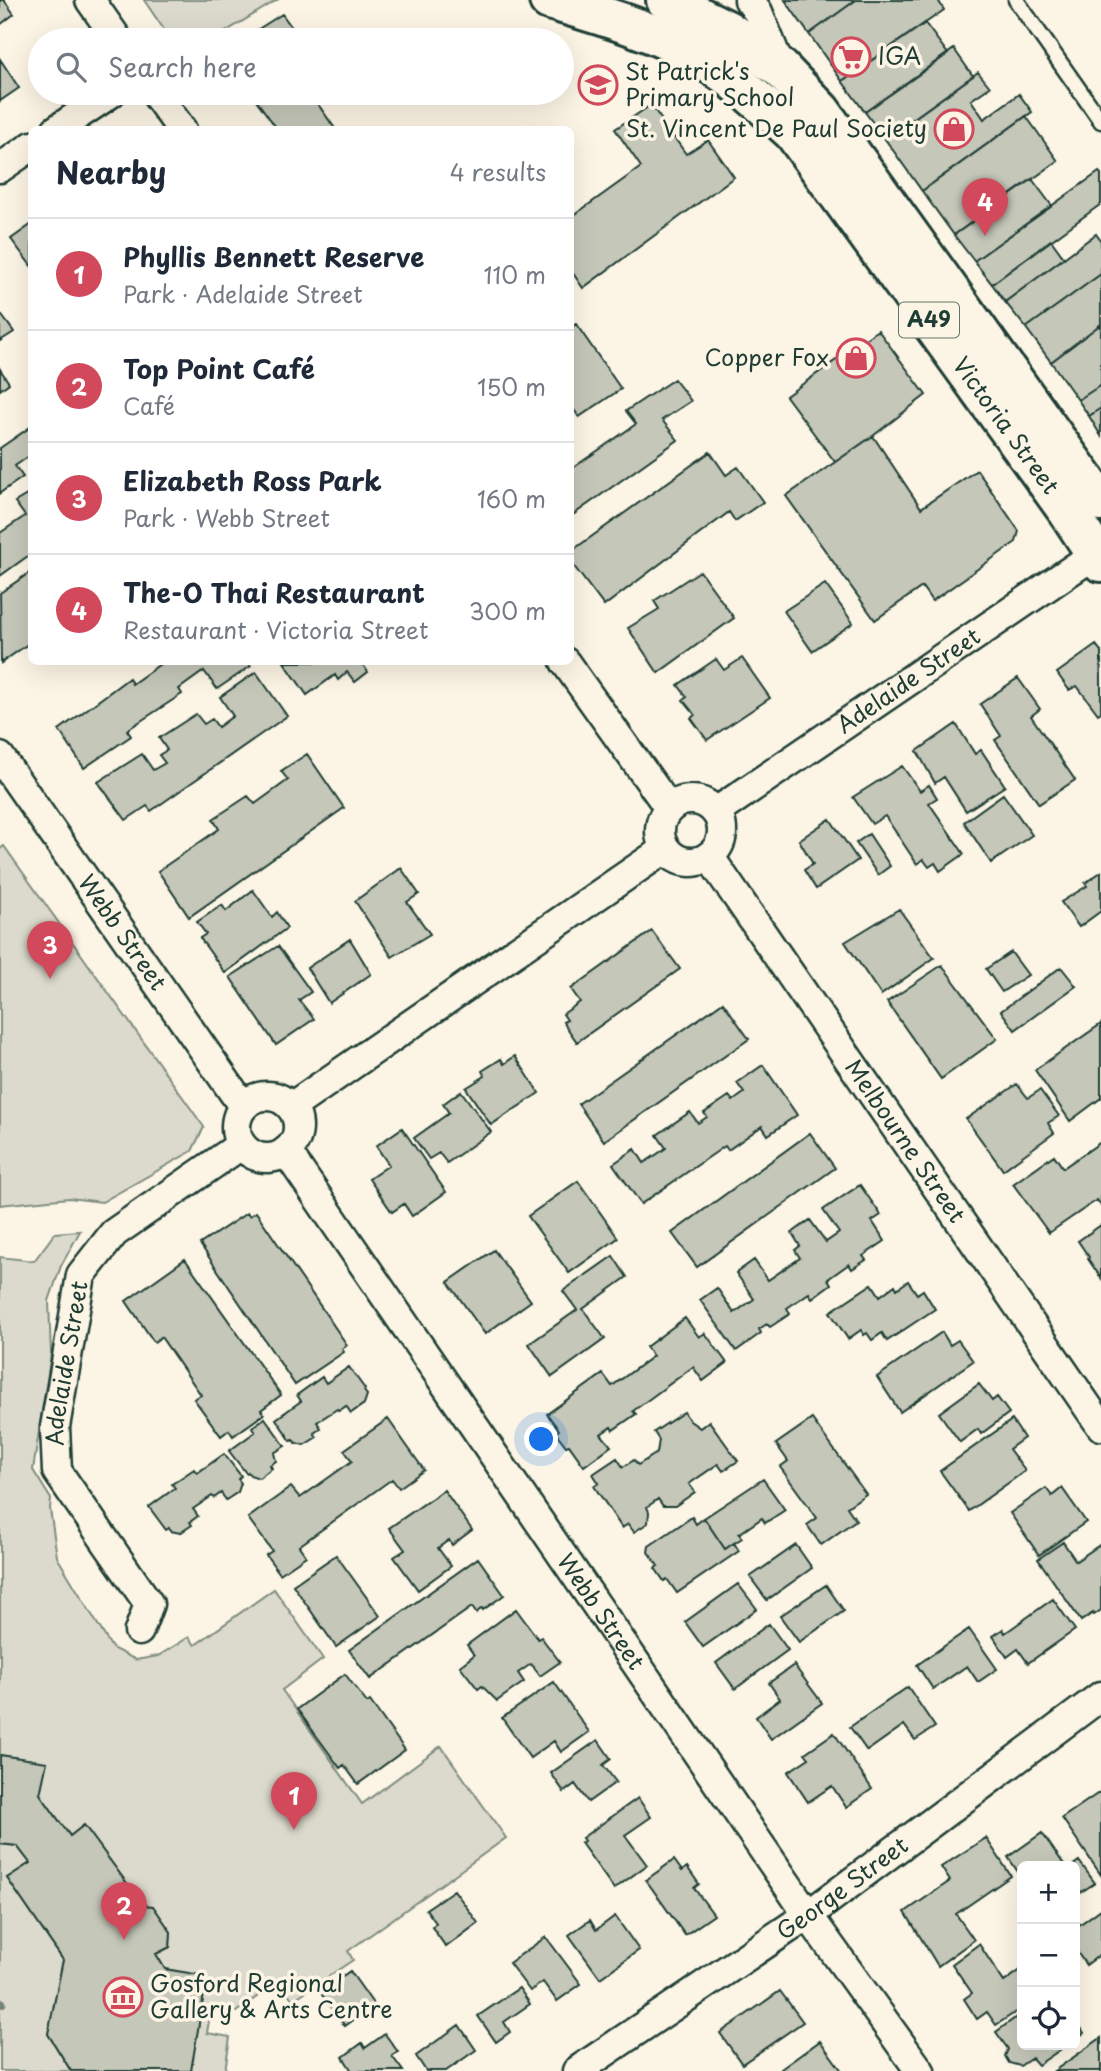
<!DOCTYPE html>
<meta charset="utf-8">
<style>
body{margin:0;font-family:"Playpen Sans",sans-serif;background:#f2f2f3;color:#1f2937}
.controls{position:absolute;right:21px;bottom:21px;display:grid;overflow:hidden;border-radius:10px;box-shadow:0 7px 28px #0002}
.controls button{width:63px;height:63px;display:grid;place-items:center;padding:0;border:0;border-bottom:2px solid #e0e1e3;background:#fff;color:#1f2937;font:35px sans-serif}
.you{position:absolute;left:542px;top:1440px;width:24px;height:24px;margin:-18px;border:5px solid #fff;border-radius:50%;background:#1a73e8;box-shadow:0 0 0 10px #1a73e833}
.badge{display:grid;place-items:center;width:46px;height:46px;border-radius:50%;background:#d1495b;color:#fff;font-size:23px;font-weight:700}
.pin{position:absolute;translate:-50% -58px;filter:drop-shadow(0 2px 4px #0008)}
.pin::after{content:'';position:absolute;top:37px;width:24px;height:21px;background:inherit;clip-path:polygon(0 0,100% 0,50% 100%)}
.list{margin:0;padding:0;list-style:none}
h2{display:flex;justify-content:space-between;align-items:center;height:91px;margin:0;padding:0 28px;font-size:30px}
h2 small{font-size:23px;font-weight:400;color:#747a83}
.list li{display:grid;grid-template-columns:46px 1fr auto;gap:21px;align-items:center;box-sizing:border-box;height:112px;padding:0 28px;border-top:2px solid #e0e1e3}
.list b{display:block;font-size:26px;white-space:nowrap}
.list p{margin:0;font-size:23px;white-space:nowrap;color:#747a83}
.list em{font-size:23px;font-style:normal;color:#747a83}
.icon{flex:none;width:38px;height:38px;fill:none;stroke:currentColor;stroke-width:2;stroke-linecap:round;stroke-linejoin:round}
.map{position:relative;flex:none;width:1101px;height:2071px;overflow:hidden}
.search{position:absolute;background:#fff;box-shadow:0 7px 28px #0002;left:28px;top:28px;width:546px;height:77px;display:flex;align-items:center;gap:18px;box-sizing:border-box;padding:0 24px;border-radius:38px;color:#747a83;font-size:26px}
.panel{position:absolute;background:#fff;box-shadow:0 7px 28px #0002;left:28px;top:126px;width:546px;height:539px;border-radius:10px}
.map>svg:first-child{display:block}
</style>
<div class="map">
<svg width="1101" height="2071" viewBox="0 0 1101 2071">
<rect width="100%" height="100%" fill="#fcf5e5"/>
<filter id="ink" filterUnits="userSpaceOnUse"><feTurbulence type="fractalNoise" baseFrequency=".0143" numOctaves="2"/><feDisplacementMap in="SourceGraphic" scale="14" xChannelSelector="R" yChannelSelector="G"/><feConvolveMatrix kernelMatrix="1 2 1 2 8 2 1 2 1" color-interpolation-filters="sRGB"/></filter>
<g filter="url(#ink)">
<!-- green -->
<path fill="#dcdacc" stroke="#7e8c80" stroke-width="2" d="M144,0H277L212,40H171Z
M4,846L204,1127L192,1151L102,1202L69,1198L0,1205V849Z
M80,1231L61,1266L49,1301L51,1354L33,1470L51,1499L50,1509L57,1557L112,1648L136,1660L158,1656L189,1637L195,1645L274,1589L323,1659L282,1690L362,1804L441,1746L506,1838L348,1951L353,1960L293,2000L279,1981L236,2012L211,2008L207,2033L230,2037L225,2071H191L165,1969L156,1954L170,1947L171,1932L153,1907L143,1905L84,1826L70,1836L40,1794L46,1762L0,1755V1257L34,1261L55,1233Z
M0,1844L17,1846L30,1863L7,1878L63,1960L48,2034L71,2071H0Z"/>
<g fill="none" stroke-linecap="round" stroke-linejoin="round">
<!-- stream -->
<path stroke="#758479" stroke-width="9" d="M0,2004L2,2003"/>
</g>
<!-- building -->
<path fill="#c5c7b9" stroke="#1f3d34" stroke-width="2" d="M0,0H4L14,14L0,25Z
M785,0H856L809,34Z
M856,0H938L944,10L842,81L809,34Z
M282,14L301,40H241Z
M925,23L948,54L865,112L842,81Z
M954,49L973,76L885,139L865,112Z
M0,59L19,88L0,101Z
M978,72L990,87L971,100L984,119L1019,94L1032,112L922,191L885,139Z
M251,93H310L336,130H278Z
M651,105L686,154L708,140L734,177L583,288L570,269V218L641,167L615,129Z
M1026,116L1058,161L954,235L922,191Z
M1099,172L1101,174V204L992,284L974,261Z
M1032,179L1052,206L974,261L954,235Z
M32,224V267L11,239Z
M1096,234L1101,241V274L1026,328L1005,302Z
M1051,240L1064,258L1005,302L992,284Z
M1101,274V324L1051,362L1026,328Z
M0,313L14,332L0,341Z
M576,324L621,389L579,417L570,404V328Z
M1101,324V385L1078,400L1051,362Z
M878,330L926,395L873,436L835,462L786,396Z
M0,369L9,383L0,390Z
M674,379L691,401L662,420L678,440L570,517V470L636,424L626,411Z
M1101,385V408L1089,416L1078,400Z
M1101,408V436L1089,416Z
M32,426V454L15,466L23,477L0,493V448Z
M873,436L921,508L977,470L1019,531L1016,542L932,601L922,587L875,620L786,496Z
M710,452L726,475L738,467L763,502L735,521L729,512L604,606L570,561V552Z
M32,492V553L0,576V533L25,516L15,502Z
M32,571V627L28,629L32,633V641L1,663L0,593Z
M700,571L734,618L658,673L628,628L659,609L654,601Z
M825,584L853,623L812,651L784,611Z
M1096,645L1101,651V712L1098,714L1077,686L1069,690L1057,673Z
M742,658L770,698L707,740L691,718L695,715L683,700L687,697L678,685L716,659L724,670Z
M163,662H248L251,666L217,689L204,671L179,689L182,694L127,730L131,736L84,768L59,730L129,678L132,684Z
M284,662H367L363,665L368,672L355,682L347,672L338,680L335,675L307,695Z
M256,672L287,716L151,811L147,806L126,820L98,782L142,754L153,770L165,763L159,755L167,750L159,738L196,714L204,724L212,719L218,727L233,716L220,697Z
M1018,678L1040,709L1031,716L1075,780L1039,804L995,740L1001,736L980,704Z
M956,724L975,754L981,750L1005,786L966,811L944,777L935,783L917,751Z
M307,754L344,808L189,917L158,871L219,829L213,819L248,796L255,804L288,780L281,771Z
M902,766L920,791L929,785L937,798L929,803L964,854L940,871L935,863L929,867L923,859L917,864L885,816L872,824L853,797Z
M1003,794L1032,835L991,863L964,822Z
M830,819L858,860L816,889L804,870L813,864L799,840Z
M869,834L890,866L878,875L856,843Z
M401,868L419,894L407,902L430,934L392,957L355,901Z
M1101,872V911L1079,927L1061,902L1087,886L1085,883Z
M253,890L272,917L277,912L287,928L225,973L200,938L206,934L197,922L222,905L226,911Z
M899,909L934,958L881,995L845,942Z
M652,931L680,969L577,1042L563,1022L567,1020L563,1014L580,1002L571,989Z
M350,939L371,974L329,1003L307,968Z
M278,946L311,992L299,1000L314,1019L276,1045L230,977Z
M1011,952L1028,975L1002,992L986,969Z
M942,965L997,1039L941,1079L887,1002Z
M1061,967L1076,986L1015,1030L1001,1011Z
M723,1002L749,1039L604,1141L578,1104Z
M1101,1024V1098L1070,1121L1035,1070Z
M515,1056L539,1093L491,1125L466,1088L485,1076L482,1071L501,1059L504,1064Z
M763,1065L797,1115L768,1135L762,1126L728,1150L725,1146L641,1204L613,1164L635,1149L644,1163L666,1148L657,1135L690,1112L698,1123L707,1117L704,1113L729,1096L733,1101L744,1093L737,1083Z
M1017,1084L1028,1098L1040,1090L1059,1116L1048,1123L1054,1133L1003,1170L966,1119Z
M461,1091L491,1132L447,1163L439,1153L429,1159L414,1138L449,1113L443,1104Z
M402,1128L446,1192L412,1216L404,1204L392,1212L369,1179L389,1165L376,1146Z
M810,1133L835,1168L697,1267L672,1233Z
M1101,1142V1206L1097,1200L1049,1233L1013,1184L1054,1155L1063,1168Z
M578,1181L618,1238L569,1273L528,1216Z
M860,1185L881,1215L872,1221L885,1241L863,1256L866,1260L852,1269L849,1264L828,1279L831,1284L812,1298L809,1293L787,1308L790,1314L770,1327L767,1324L759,1329L761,1333L736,1351L700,1300L717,1288L734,1313L754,1299L736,1273L754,1260L768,1280L800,1258L795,1250L800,1246L792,1233L810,1220L826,1242L839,1233L823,1210Z
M256,1212L347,1345L342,1349L344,1352L295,1385L200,1244L247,1213L249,1216Z
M1101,1225V1278L1088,1259L1089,1257L1078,1241Z
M494,1250L531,1301L485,1334L448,1282Z
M613,1256L627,1277L583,1309L605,1339L552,1377L529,1344L577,1310L563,1291Z
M185,1259L281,1395L261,1410L264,1414L233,1436L229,1430L221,1436L194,1399L201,1395L161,1337L154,1342L126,1301Z
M908,1281L917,1294L923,1290L935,1309L887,1341L882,1333L872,1340L867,1333L864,1335L861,1330L848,1339L830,1312L872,1284L880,1296L895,1285L897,1289Z
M685,1318L699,1337L705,1333L727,1363L703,1381L693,1367L633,1411L636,1414L613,1430L611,1427L601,1434L611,1446L584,1466L569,1445L566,1446L556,1433L559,1430L547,1414L603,1374L612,1386L653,1356L646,1347Z
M942,1332L950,1345L958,1340L973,1361L900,1412L877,1377Z
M349,1367L365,1389L364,1391L367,1395L364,1404L351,1413L346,1406L339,1411L337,1409L317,1422L321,1428L314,1433L317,1437L304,1445L296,1443L293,1440L291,1441L276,1419L301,1401L297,1395L322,1377L326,1383Z
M979,1384L992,1401L997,1397L1009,1413L981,1434L978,1429L960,1442L939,1413Z
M684,1412L690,1421L700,1428L709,1421L738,1461L723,1471L718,1464L689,1484L695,1492L675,1506H663L658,1499L647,1507L649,1512L648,1523L634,1532L628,1524L622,1528L594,1486L599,1483L593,1474L617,1458L623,1467L634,1460L638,1465L657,1453L659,1440L654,1432Z
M265,1418L285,1446L274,1453L276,1461L270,1465L272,1468L259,1478L250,1475L248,1472L246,1473L229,1451L255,1432L252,1427Z
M388,1419L424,1470L399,1488L392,1479L299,1546L306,1556L280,1574L266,1555L272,1551L248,1518L291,1487L300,1498L352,1461L344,1450Z
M812,1419L866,1494L847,1507L856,1520L821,1545L807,1525L817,1518L780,1467L788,1461L776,1444Z
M1012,1420L1024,1438L1009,1449L1025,1471L969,1511L940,1471Z
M224,1454L241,1476L238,1479L241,1483L238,1492L226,1500L221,1493L214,1498L212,1496L193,1509L198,1516L190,1522L192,1525L180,1533L171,1531L169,1528L166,1530L149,1507L175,1488L172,1484L194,1469L197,1473Z
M763,1479L785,1510L765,1523L762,1518L739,1534L742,1538L725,1549L704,1518Z
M1046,1488L1052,1496L1062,1488L1086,1522L1039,1555L1010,1513Z
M444,1490L472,1530L452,1545L449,1540L438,1548L451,1566L418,1590L394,1557L405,1550L389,1528Z
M692,1517L696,1524L704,1518L725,1549L734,1543L739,1551L677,1593L667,1579L664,1581L655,1568L658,1566L648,1552L649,1546Z
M1063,1542L1076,1561L1101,1544V1610L1094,1615L1093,1613L1081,1621L1038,1559Z
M796,1545L812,1568L767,1600L750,1577Z
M336,1555L380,1616L336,1647L293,1585Z
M478,1558L504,1595L483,1610L482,1608L476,1613L472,1607L370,1679L349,1650Z
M738,1584L757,1609L703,1647L685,1622Z
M826,1585L844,1611L799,1642L780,1616Z
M1053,1599L1075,1630L1028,1663L1018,1649L1007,1657L993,1636L1003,1629L1005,1633Z
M516,1609L538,1639L541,1637L560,1662L540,1676L531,1664L518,1673L524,1682L497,1701L482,1686L478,1689L460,1666L474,1655L467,1645Z
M769,1624L788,1650L735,1689L716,1663Z
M969,1629L997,1669L978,1682L967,1666L933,1689L917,1665Z
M794,1665L822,1703L771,1739L756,1717L780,1699L769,1683Z
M345,1674L367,1703L370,1701L405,1750L358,1784L344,1765L340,1768L297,1709Z
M554,1682L589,1732L561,1752L554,1741L530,1758L502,1718Z
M908,1687L935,1727L915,1740L904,1725L867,1751L850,1727Z
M834,1733L872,1789L846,1807L832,1786L808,1802L788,1772L809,1758L805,1753Z
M598,1740L611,1759L603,1765L616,1782L588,1802L575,1784L564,1792L551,1773Z
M0,1755L47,1762L40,1794L70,1836L84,1825L143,1905L153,1906L171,1932L170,1947L156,1954L165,1969L207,1976L191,2071H71L48,2034L63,1960L7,1878L30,1863L17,1846L0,1844Z
M1100,1792L1101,1793V1875L1062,1818Z
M638,1798L651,1817L625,1835L647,1865L614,1889L581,1843L584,1841L582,1838Z
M1042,1833L1065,1866H1022V1878L1008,1857Z
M986,1838L1011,1876L956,1914L974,1940L938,1966L905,1912L950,1881L941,1867Z
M674,1860L682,1871L687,1867L699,1884L694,1888L714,1915L685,1935L646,1880Z
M1079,1861L1095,1883L1075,1896V1866H1072Z
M454,1890L478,1923L446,1947L432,1927L436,1923L426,1909Z
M1101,1909V1954L1086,1965L1075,1949V1928Z
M615,1916L639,1950L600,1978L569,1935L590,1920L596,1930Z
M546,1937L581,1984L557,2001L543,1982L530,1991L509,1963Z
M979,1944L1004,1982L1022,1969V2008L996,2025L987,2012L977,2019L964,1999L972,1993L952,1964Z
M350,1971L374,2005L345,2026L320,1992Z
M519,1988L530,2004L504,2022L510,2032L496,2042L478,2016Z
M780,1991L803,2022L742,2064L720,2033Z
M1022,2013V2045H1067L1038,2065L1032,2058L1020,2066L1009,2063L1005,2056L1008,2049L996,2032Z
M1075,2018L1084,2033L1075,2039Z
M459,2025L476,2050L446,2071H426L416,2056Z
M385,2034L398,2052L392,2056L403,2071H352L343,2057L362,2043L365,2048Z
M1101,2038V2071H1054Z
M820,2041L842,2071H782L781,2069Z"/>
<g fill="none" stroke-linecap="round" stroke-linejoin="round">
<!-- lane casing -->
<g stroke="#1f3d34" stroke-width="19">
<path id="lane" d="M1016,0L1101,121"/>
</g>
<!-- street casing -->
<g stroke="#1f3d34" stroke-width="33">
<g id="street">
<path d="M90,0L118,40"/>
<path d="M749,0L758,12L781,69"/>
<path d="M155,93L182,130"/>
<path d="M56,130L111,93"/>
<path d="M0,168L32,146"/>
<path d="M565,662L669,808"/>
<path id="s1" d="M0,757L243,1106"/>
<circle cx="691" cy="831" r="31"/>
<path id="s2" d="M716,812L1101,550"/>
<path id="s3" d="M709,856L1101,1426"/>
<circle cx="267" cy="1127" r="31"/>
<path d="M291,1107L665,849"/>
<path id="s4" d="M286,1151L808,1915L920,2071"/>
<path id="s5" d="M139,1631L149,1604L57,1471L55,1427L81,1275L114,1233L241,1145"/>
<path id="s6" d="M577,2071L808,1915L1101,1696"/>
</g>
</g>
<!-- highway casing -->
<g stroke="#1f3d34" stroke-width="44">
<g id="highway">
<path id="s7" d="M549,0C603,16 658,31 706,61C738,81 766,108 794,133L1069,513L1101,562"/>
<path d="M666,0L727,30L781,69L821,111L1101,502"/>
</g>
</g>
<!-- lane -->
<use href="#lane" stroke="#fcf5e5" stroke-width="14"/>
<!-- street -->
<use href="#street" stroke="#fcf5e5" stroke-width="28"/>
<!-- highway -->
<use href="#highway" stroke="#fcf5e5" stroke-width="38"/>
</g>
</g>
<!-- icons -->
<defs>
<g id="supermarket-ring" transform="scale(2.0125)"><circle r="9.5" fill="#fcf5e5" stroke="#d1495b" stroke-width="1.5"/><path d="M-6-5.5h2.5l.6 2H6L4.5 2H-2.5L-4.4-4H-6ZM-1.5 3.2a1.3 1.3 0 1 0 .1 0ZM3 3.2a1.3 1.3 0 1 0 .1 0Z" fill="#d1495b"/></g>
<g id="school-ring" transform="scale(2.0125)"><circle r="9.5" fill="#fcf5e5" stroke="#d1495b" stroke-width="1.5"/><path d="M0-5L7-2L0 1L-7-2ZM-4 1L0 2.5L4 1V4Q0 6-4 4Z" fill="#d1495b"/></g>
<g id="shop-ring" transform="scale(2.0125)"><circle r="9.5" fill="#fcf5e5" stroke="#d1495b" stroke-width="1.5"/><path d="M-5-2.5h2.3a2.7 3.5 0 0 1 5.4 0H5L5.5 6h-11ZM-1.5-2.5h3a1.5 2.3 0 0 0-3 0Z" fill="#d1495b"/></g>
<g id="museum-ring" transform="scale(2.0125)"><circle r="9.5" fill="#fcf5e5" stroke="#d1495b" stroke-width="1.5"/><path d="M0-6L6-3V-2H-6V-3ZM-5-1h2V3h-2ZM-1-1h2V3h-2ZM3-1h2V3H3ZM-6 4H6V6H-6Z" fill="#d1495b"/></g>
</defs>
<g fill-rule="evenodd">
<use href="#supermarket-ring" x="851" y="57"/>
<use href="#school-ring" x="598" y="85"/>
<use href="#shop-ring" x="954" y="129"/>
<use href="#shop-ring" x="856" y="358"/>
<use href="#museum-ring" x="123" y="1997"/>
</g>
<g text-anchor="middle" stroke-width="7" stroke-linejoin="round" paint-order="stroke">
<!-- shield labels -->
<rect fill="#fcf5e5" stroke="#617469" stroke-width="2" x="899" y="302.5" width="60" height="35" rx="5"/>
<g font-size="21" font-weight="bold" fill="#1f3d34">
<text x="929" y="327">A49</text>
</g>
<!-- poi labels -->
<g font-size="23" fill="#1f3d34" stroke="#fcf5e5" text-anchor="start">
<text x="878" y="65">IGA</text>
<text x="625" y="80">St Patrick's<tspan x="625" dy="26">Primary School</tspan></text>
<text x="927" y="137" text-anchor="end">St. Vincent De Paul Society</text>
<text x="829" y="366" text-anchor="end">Copper Fox</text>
<text x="150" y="1992">Gosford Regional<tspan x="150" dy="26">Gallery &amp; Arts Centre</tspan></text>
</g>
<!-- street labels -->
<g font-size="23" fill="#1f3d34" stroke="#fcf5e5">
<text dy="8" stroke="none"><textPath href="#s7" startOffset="644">Victoria Street</textPath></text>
<text dy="8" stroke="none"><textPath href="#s2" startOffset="233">Adelaide Street</textPath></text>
<text dy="8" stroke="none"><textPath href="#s1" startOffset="214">Webb Street</textPath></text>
<text dy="8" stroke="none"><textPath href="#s3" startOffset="346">Melbourne Street</textPath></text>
<text dy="8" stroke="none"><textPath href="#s5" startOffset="299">Adelaide Street</textPath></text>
<text dy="8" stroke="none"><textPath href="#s4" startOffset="558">Webb Street</textPath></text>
<text dy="8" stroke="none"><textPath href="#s6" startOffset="322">George Street</textPath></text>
</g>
</g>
</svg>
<div class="controls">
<button>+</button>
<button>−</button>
<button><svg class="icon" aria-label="locate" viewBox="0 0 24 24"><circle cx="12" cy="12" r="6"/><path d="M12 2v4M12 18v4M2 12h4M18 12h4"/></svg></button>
</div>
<div class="you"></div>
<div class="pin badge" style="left:294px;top:1830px">1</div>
<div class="pin badge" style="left:124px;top:1940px">2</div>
<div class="pin badge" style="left:50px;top:979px">3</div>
<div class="pin badge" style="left:985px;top:236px">4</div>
<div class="search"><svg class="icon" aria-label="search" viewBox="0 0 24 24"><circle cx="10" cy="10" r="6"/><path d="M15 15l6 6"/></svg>Search here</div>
<section class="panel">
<h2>Nearby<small>4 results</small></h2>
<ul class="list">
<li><span class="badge">1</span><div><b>Phyllis Bennett Reserve</b><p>Park · Adelaide Street</p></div><em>110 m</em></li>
<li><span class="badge">2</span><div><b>Top Point Café</b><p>Café</p></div><em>150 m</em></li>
<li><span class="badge">3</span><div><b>Elizabeth Ross Park</b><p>Park · Webb Street</p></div><em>160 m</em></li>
<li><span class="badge">4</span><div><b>The-O Thai Restaurant</b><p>Restaurant · Victoria Street</p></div><em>300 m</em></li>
</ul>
</section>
</div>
